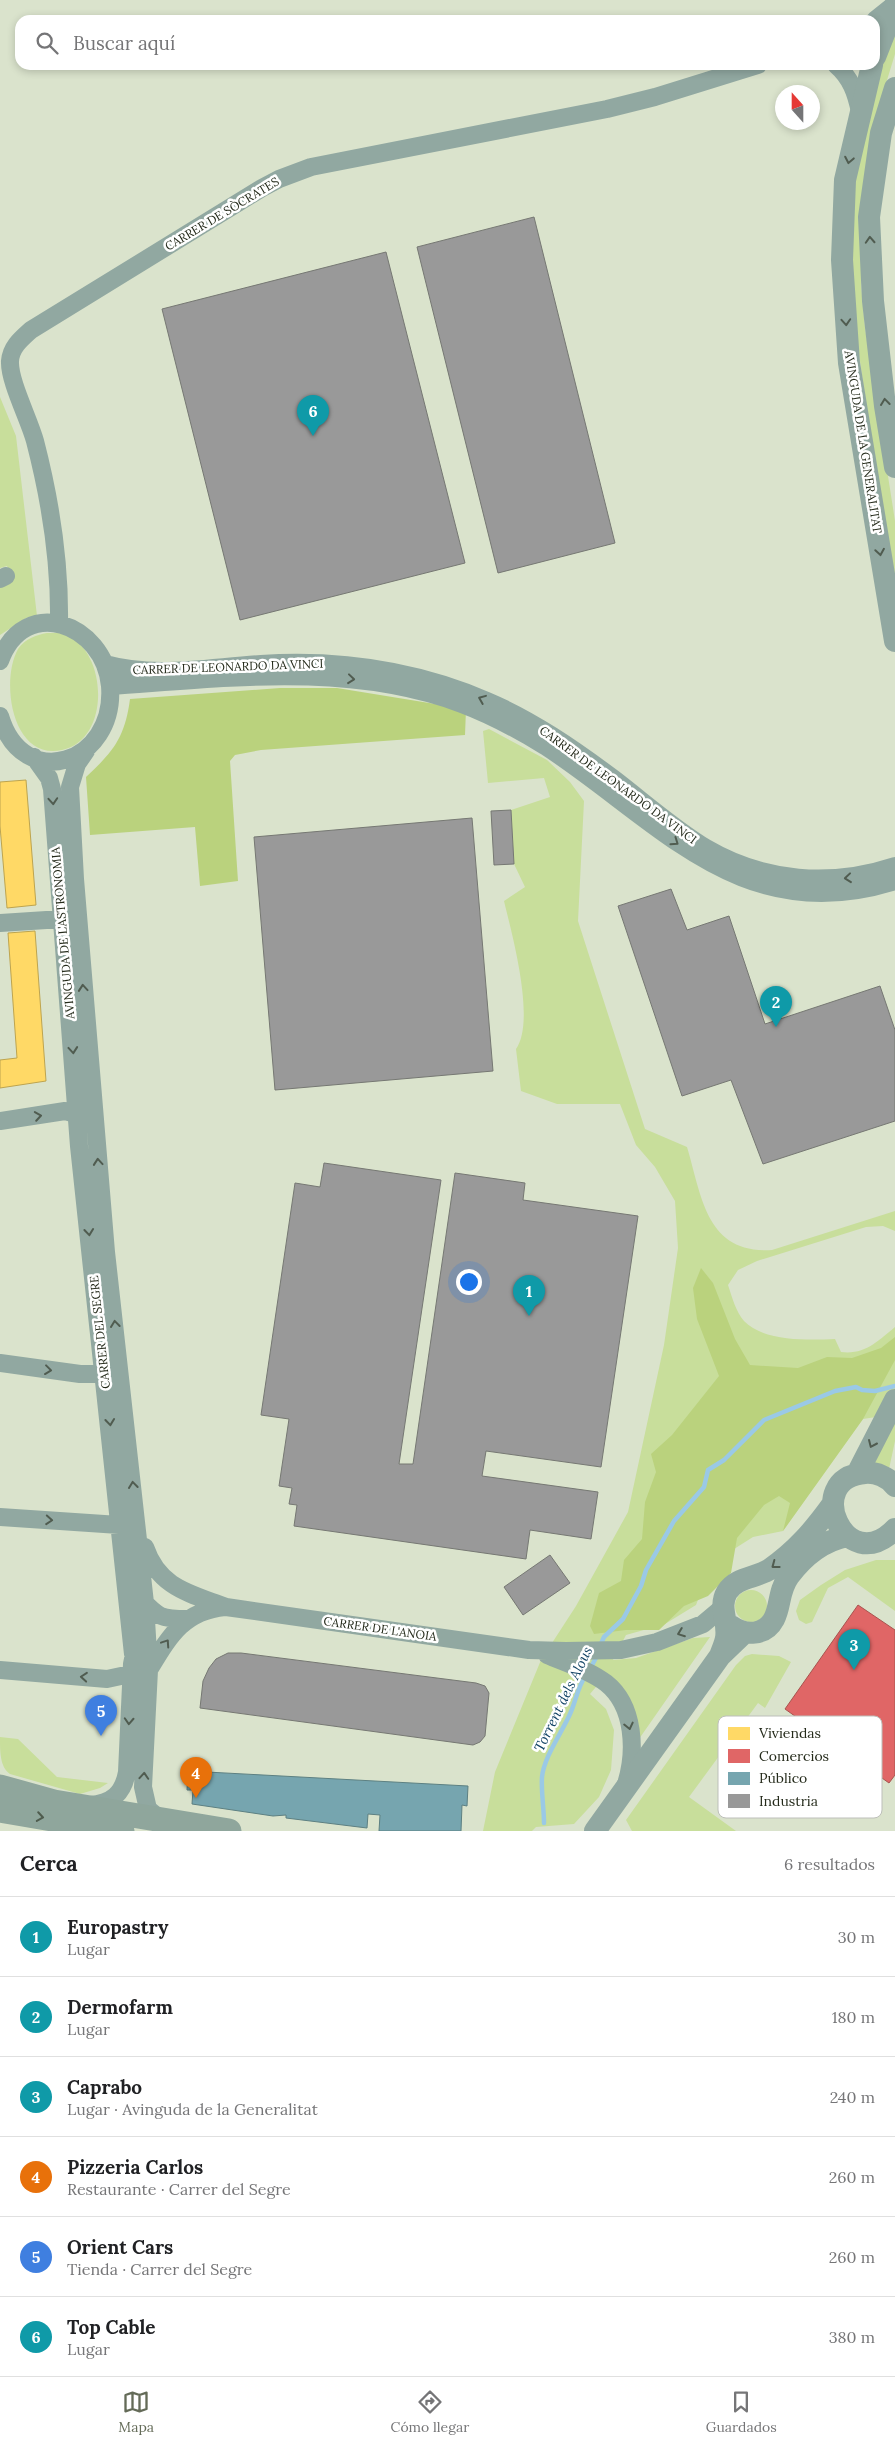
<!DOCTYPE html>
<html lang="es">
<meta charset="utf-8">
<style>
body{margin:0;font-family:Lora,serif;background:#f6f6f6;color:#202124}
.compass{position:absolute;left:775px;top:85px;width:45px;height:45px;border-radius:50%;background:#fff;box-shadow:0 2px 8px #0003;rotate:339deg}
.you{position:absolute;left:468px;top:1281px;width:18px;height:18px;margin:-12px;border:4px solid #fff;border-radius:50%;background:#1a73e8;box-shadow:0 0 0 8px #1a73e833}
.badge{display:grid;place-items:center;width:32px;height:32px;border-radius:50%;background:#646b58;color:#fff;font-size:16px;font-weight:700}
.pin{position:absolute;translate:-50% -41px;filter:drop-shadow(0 1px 2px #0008)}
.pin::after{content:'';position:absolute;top:26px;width:18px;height:15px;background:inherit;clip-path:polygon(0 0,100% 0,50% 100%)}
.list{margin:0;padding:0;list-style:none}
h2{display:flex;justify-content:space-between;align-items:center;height:65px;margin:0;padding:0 20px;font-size:21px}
h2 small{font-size:16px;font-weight:400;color:#757577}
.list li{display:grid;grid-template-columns:32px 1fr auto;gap:15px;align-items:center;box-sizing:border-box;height:80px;padding:0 20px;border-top:1px solid #e0e0e0}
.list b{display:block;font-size:19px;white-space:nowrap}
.list p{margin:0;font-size:16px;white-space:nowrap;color:#757577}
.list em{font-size:16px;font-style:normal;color:#757577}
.icon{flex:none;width:28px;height:28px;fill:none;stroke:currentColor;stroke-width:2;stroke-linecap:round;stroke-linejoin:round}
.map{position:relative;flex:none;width:895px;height:1831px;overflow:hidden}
.search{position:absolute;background:#fff;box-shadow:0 2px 8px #0003;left:15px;right:15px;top:15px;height:55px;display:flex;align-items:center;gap:12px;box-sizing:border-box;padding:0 18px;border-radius:15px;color:#757577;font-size:19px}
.sheet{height:545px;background:#fff}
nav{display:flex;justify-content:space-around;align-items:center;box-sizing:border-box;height:70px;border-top:1px solid #e0e0e0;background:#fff;font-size:14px;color:#757577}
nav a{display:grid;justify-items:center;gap:2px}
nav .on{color:#646b58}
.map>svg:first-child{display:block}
</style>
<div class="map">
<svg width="895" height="1831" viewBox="0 0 895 1831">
<rect width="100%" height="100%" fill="#dae3cc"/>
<!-- green -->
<path fill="#c8de9b" d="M895,30V54L884,90L862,220L861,285L865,328L895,521V590L874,463L850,288L852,198L875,82Z
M0,397L16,436L37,616L26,618L0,635V586L12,580L7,566L0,568Z
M47,633C53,633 61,632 66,634C108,652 111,740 62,750C12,761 0,681 18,649C25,639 36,635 47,633Z
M489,729L547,760L570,782L584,801L578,921L645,1129L687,1147C702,1197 706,1254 772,1250L895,1211V1231L883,1226L866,1227L757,1261L738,1270L728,1285C732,1297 736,1312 744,1321C764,1342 809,1340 835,1339L841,1352C865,1355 878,1341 895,1327V1414L863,1419L783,1531L753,1537L712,1563L696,1605L665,1624L626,1635L613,1660L636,1658L693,1638L710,1637L639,1739C642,1712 622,1694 606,1675L590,1694L606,1709L614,1730L611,1770L599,1797L574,1824L536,1827L532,1831H483L495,1772L541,1660L576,1606L628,1512L664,1345L678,1248L675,1201L655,1167L636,1145L620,1104H557L521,1091L516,1049C536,1021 512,934 504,901L525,887L514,864L511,810L550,797L544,778L488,783L483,731Z
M895,1420V1441L889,1469L874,1464Z
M876,1560H895V1611L848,1577L828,1588L812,1622L806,1624L799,1620L796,1611L800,1600L821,1585L845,1570Z
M735 1606a16 16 0 1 1 32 0a16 16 0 1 1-32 0Z
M752,1654L779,1656L791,1662L765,1708L758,1703L689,1797L736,1831H632L626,1820L736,1665L745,1656Z
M0,1737L18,1739L57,1777L108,1783L100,1788L80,1794L10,1774C0,1767 0,1752 0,1737Z"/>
<!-- forest -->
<path fill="#bad27d" d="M280,688H337L466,709L465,735L261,750L235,755L230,761L238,881L200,886L195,827L90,835L86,777C114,751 125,737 130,699Z
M701,1268L713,1283L735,1339L750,1365L798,1368L827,1357L852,1358L881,1348L895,1337V1360L863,1419L783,1531L790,1503L779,1496L764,1505L737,1538L731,1573L708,1596L684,1606L659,1630H626L594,1634L590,1626L599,1593L621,1581L624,1560L642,1539L645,1502L656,1472L651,1454L672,1435L719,1376L697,1319L693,1288Z"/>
<!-- homes -->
<path fill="#ffd966" stroke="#bda44f" d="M26,780L36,905L7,908L0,826V782Z
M35,931L46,1081L0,1088V1060L17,1058L8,933Z"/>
<!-- shops -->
<path fill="#e06666" stroke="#a8544f" d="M858,1605L895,1630V1775L889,1783L785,1709Z"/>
<!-- public -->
<path fill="#76a5af" stroke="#5d8082" d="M188,1771L468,1786L467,1806L462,1805L461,1831H379L380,1815L368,1814L367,1828L286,1818V1815L273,1816L192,1804L193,1790H187Z"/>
<!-- industry -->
<path fill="#999" stroke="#767873" d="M534,217L615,543L498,573L417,247Z
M386,252L465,563L240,620L162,309Z
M511,810L514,864L494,865L491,811Z
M472,818L493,1071L275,1090L254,837Z
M671,889L687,930L729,916L765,1024L880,986L895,1030V1121L763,1164L731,1080L682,1096L618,906Z
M324,1163L441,1180L399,1464H413L455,1173L525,1183L523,1200L638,1216L601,1467L486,1451L482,1476L598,1492L591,1539L530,1530L526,1559L294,1526L297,1505L289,1504L292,1488L279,1486L289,1419L261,1415L295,1183L320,1187Z
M550,1555L570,1583L523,1615L504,1587Z
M228,1653H241L476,1683L485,1686L489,1693L485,1736L480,1742L473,1745L200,1708L203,1681L209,1668L216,1659Z"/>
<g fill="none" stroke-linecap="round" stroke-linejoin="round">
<!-- stream -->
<path stroke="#9ac9e6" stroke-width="4.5" d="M600,1646L604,1637L623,1619L641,1586L646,1570L674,1521L704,1487L708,1470L724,1460L764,1420L835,1391L856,1387L862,1390L875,1391L895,1386
M590,1669L598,1654
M544,1823C544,1808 541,1792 542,1777C544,1757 561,1734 570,1714C576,1701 577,1688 586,1675"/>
<!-- minor -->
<path stroke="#91a8a1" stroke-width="18" d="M875,20L895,4
M836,65C851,78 856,93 860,112
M0,579L6,576
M59,623C60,563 50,499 35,441C29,419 9,381 10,361C11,347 21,339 31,330L262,188L279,179L311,167L607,109L655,97L758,65
M0,661C24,594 104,623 110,686C116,764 23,794 0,716
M105,664C155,678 209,667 261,664C339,659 415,670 487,701C532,720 574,749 614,779C644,802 673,828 706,848C764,882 831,887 895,866
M110,686C227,678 349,662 462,704C491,715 519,730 545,746C659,820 741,930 895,881
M86,751L77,764L70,787L75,879L106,1252L145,1603L149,1670L143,1787L148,1809L160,1819
M34,757L49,778L52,789L79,1146L133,1654
M0,923L62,919
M0,1121L65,1111L76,1114
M0,1363L80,1374L116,1372
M0,1517L119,1525
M145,1547C159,1588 189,1593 226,1607L529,1650L566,1651L621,1650L657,1642L703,1624L722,1608
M142,1600C158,1617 161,1619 187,1619
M547,1655C566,1663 589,1670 606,1683C635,1706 636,1752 626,1784
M0,1670L107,1679L149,1670C169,1637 183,1611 225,1607
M90,1805C112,1803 123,1794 127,1772L132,1664L136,1644"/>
<!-- tertiary -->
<path stroke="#91a8a1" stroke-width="22" d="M875,57L895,6
M872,65L845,180L842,260L849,363L895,641
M895,88L881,133L869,217L873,301L885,406L895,467
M857,1474L895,1400
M895,1486C888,1477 876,1472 865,1473C801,1478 845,1580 895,1529
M731,1626C745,1636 765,1636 774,1619C781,1606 778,1591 789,1576C804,1556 823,1541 847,1536
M720,1656C722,1650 725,1644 726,1638C729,1622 718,1607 727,1592C736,1577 757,1578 770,1569C796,1551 814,1530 832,1505
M595,1831L720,1656L744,1633"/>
<!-- secondary -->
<path stroke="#8fa69c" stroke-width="25" d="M0,1787L54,1802L229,1831
M0,1810L122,1831"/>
</g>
<!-- one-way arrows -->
<defs><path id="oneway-chevron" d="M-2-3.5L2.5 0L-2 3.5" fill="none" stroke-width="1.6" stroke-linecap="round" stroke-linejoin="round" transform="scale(1.25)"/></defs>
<g stroke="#505c50">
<use href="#oneway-chevron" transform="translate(849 160) rotate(101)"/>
<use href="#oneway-chevron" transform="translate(870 240) rotate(-93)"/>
<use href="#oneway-chevron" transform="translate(846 322) rotate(86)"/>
<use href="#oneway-chevron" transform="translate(885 402) rotate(-97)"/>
<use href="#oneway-chevron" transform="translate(880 552) rotate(81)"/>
<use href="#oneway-chevron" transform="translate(351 679) rotate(6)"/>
<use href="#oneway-chevron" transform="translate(482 699) rotate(-158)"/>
<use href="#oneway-chevron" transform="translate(53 801) rotate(86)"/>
<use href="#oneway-chevron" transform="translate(675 842) rotate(35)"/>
<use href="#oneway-chevron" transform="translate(848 878) rotate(174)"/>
<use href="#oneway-chevron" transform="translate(83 988) rotate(-95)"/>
<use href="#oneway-chevron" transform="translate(73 1050) rotate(85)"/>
<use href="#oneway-chevron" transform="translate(38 1116) rotate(-9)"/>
<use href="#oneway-chevron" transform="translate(98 1162) rotate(-95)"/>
<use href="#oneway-chevron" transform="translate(89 1232) rotate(84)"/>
<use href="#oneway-chevron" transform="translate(115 1324) rotate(-97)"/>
<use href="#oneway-chevron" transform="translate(48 1370) rotate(7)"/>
<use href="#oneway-chevron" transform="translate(110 1422) rotate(84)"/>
<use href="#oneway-chevron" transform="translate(872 1444) rotate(114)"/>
<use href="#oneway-chevron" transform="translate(133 1485) rotate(-97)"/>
<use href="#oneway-chevron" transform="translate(49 1520) rotate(4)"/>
<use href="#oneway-chevron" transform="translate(775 1565) rotate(143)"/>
<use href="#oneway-chevron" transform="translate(681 1633) rotate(159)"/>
<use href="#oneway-chevron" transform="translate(166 1643) rotate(-56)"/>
<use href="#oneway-chevron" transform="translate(84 1677) rotate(-175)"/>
<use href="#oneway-chevron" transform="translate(129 1721) rotate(93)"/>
<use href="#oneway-chevron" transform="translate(629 1726) rotate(77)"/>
<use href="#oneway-chevron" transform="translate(144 1776) rotate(-86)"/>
</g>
<use stroke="#4f5c4e" href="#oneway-chevron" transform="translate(40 1817) rotate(9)"/>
<g text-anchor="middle" stroke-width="5" stroke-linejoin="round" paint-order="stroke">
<!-- street labels -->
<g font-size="12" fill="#242a1a" stroke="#fff">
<text transform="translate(222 214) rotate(-31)" y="4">CARRER DE SÒCRATES</text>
<text transform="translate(863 442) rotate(81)" y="4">AVINGUDA DE LA GENERALITAT</text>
<text transform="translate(228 667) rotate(-2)" y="4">CARRER DE LEONARDO DA VINCI</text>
<text transform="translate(618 785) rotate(36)" y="4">CARRER DE LEONARDO DA VINCI</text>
<text transform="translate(63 933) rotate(-95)" y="4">AVINGUDA DE L'ASTRONOMIA</text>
<text transform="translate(100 1332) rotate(-96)" y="4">CARRER DEL SEGRE</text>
<text transform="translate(380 1629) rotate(8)" y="4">CARRER DE L'ANOIA</text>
</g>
<!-- water labels -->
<g font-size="14" font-style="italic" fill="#124365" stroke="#fff">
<text transform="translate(563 1699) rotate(-64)" y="5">Torrent dels Alous</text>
</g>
</g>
<!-- legend -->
<rect x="718" y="1716" width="164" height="102" rx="8" fill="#fff" stroke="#bdbfba" stroke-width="1"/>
<rect x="728" y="1727" width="22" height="13" fill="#ffd966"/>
<rect x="728" y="1749" width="22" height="14" fill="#e06666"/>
<rect x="728" y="1772" width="22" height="13" fill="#76a5af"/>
<rect x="728" y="1794" width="22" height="14" fill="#999"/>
<g font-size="14" fill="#242a1a">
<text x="759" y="1738">Viviendas</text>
<text x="759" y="1761">Comercios</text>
<text x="759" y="1783">Público</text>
<text x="759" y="1806">Industria</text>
</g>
</svg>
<svg class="compass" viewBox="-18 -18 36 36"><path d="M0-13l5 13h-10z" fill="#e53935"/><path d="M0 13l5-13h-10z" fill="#757577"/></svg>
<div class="you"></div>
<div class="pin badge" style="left:529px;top:1316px;background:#0f9aa8">1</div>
<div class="pin badge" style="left:776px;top:1027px;background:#0f9aa8">2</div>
<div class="pin badge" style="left:854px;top:1670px;background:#0f9aa8">3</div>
<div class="pin badge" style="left:196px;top:1798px;background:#e8710a">4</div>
<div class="pin badge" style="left:101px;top:1736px;background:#3f7fe0">5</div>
<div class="pin badge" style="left:313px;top:436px;background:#0f9aa8">6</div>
<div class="search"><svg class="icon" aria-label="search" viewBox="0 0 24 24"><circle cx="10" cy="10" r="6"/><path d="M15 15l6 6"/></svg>Buscar aquí</div>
</div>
<section class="sheet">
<h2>Cerca<small>6 resultados</small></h2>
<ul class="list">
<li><span class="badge" style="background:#0f9aa8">1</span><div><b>Europastry</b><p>Lugar</p></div><em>30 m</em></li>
<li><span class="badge" style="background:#0f9aa8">2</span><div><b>Dermofarm</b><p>Lugar</p></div><em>180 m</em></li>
<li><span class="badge" style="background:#0f9aa8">3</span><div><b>Caprabo</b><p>Lugar · Avinguda de la Generalitat</p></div><em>240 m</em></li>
<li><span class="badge" style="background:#e8710a">4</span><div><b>Pizzeria Carlos</b><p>Restaurante · Carrer del Segre</p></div><em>260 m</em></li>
<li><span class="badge" style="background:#3f7fe0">5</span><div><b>Orient Cars</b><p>Tienda · Carrer del Segre</p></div><em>260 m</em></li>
<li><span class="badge" style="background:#0f9aa8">6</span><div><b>Top Cable</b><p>Lugar</p></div><em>380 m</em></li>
</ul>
</section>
<nav>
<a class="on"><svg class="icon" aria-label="map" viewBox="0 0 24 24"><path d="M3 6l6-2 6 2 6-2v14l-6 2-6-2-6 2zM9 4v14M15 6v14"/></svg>Mapa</a>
<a><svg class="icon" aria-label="directions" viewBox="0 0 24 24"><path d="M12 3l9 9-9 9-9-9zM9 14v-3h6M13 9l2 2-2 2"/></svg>Cómo llegar</a>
<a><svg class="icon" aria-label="saved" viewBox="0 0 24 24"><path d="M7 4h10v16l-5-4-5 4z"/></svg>Guardados</a>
</nav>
